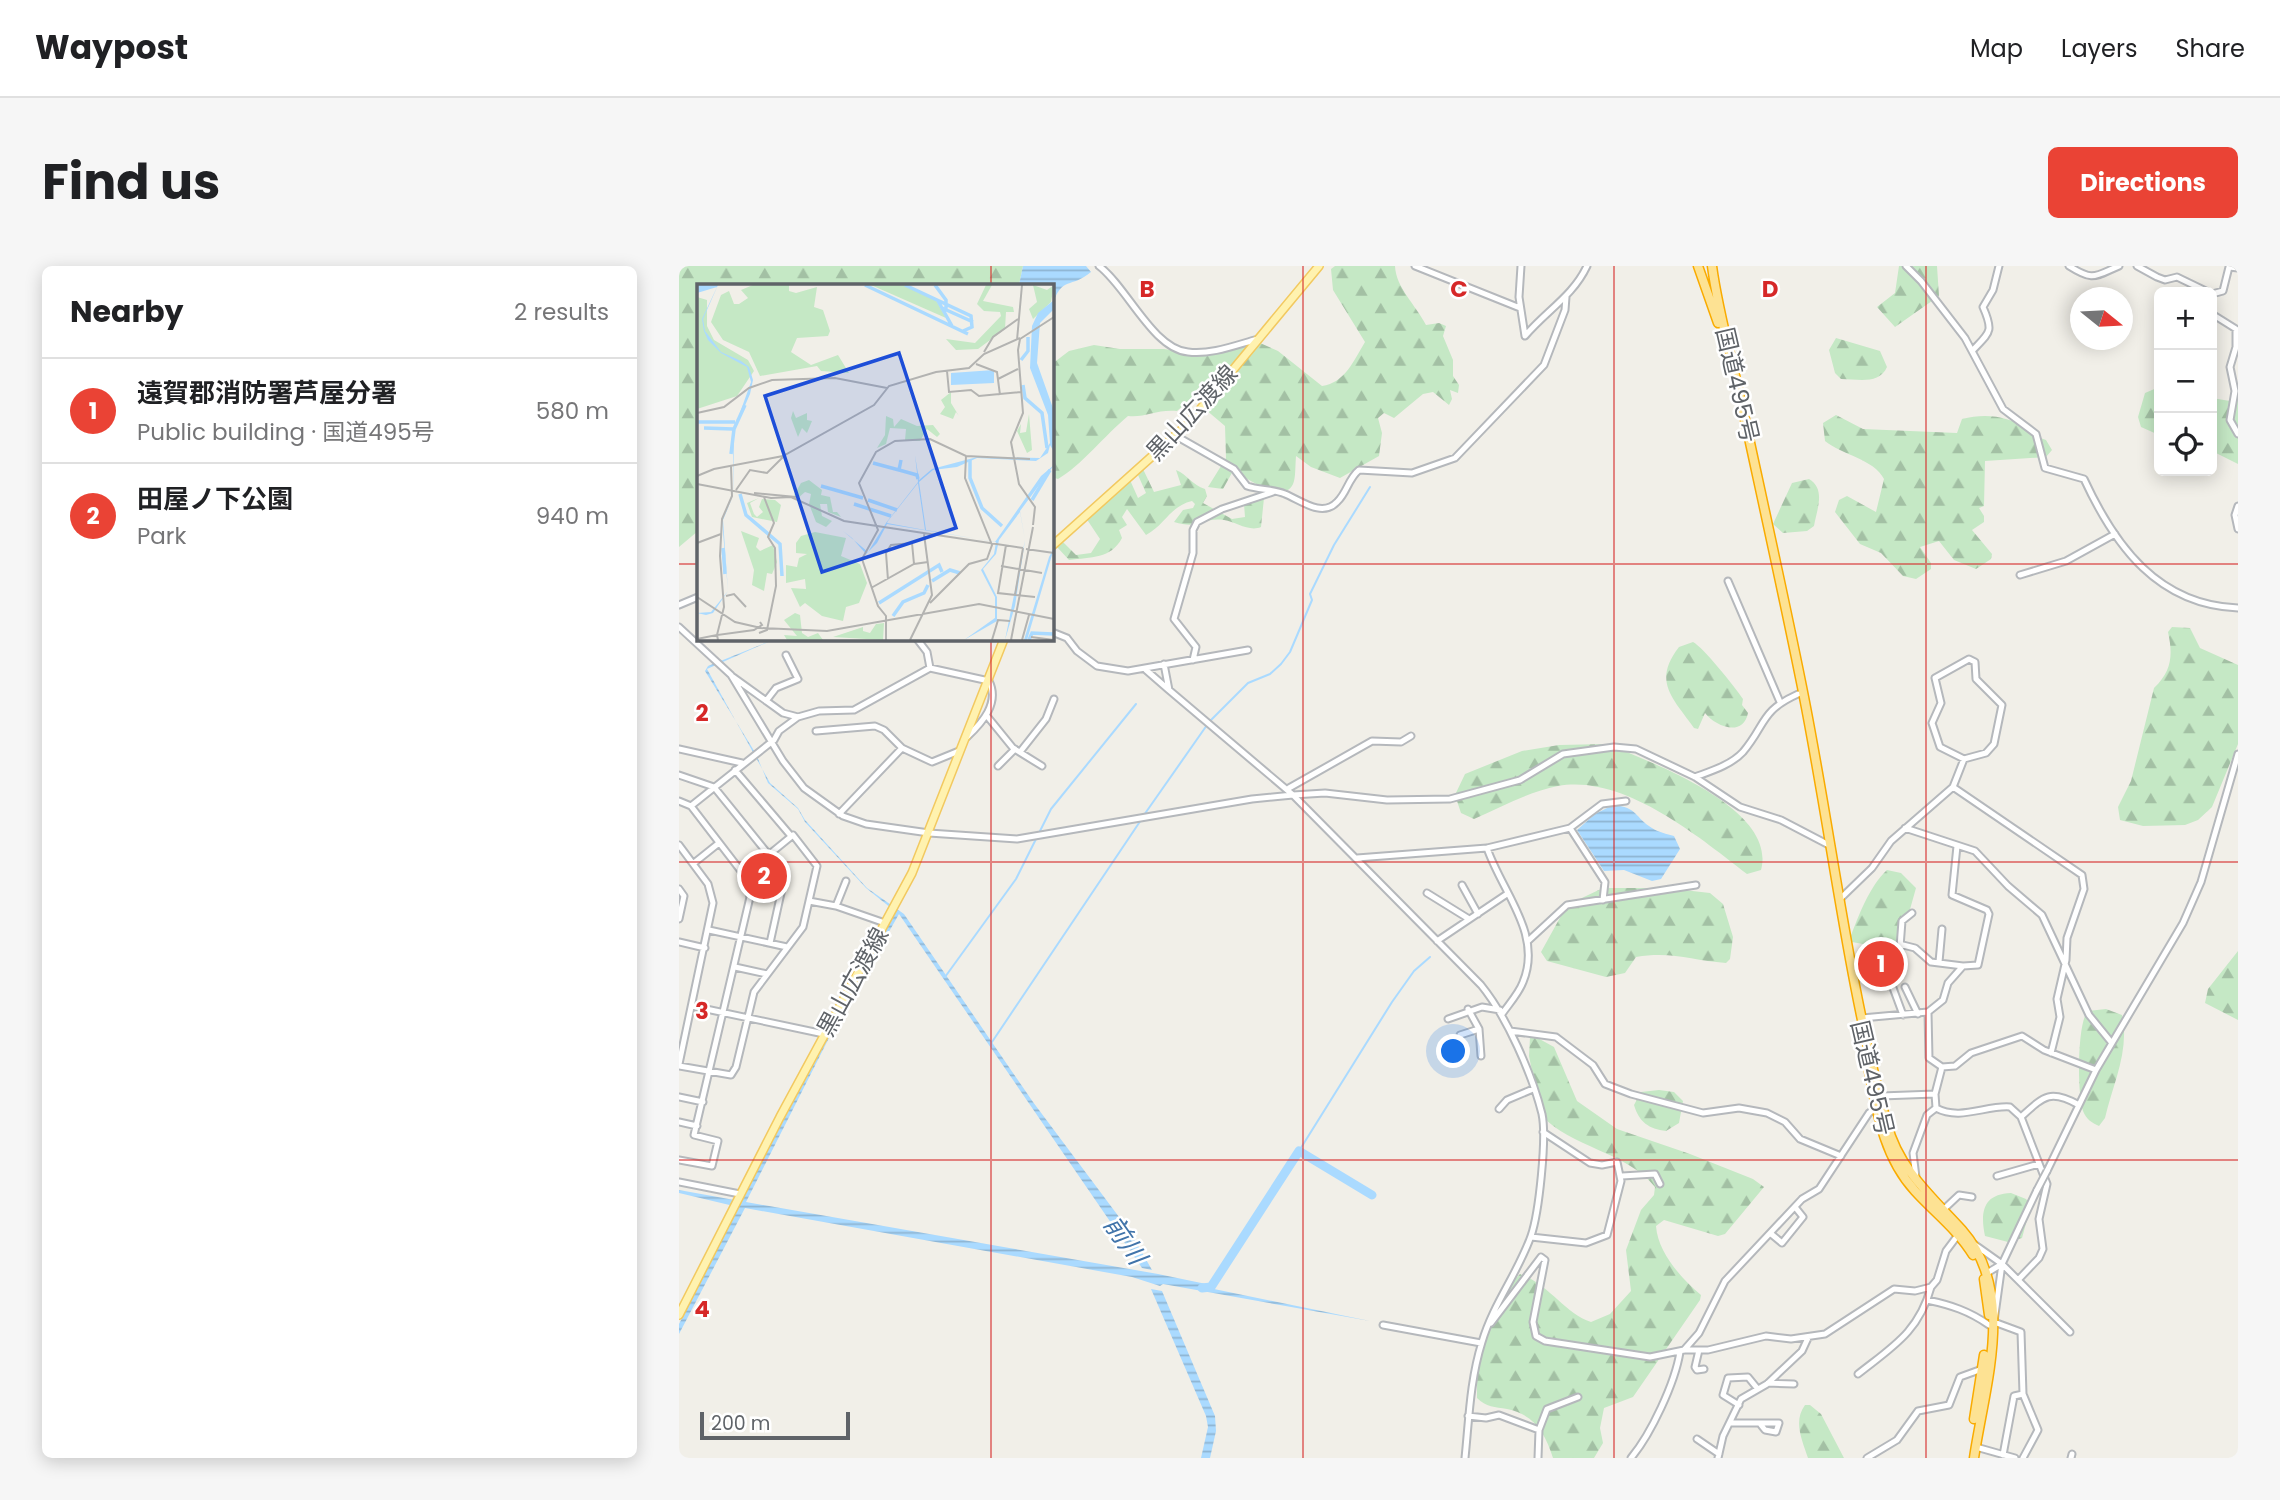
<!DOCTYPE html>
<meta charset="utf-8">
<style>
body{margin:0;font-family:Poppins,"Noto Sans JP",sans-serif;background:#f6f6f6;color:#202124}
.controls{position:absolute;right:21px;top:21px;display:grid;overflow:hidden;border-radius:10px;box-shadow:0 4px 18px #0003}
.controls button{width:63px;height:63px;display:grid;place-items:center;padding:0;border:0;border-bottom:2px solid #e0e0e0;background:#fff;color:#202124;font:35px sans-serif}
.compass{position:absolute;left:1391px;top:21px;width:63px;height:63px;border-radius:50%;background:#fff;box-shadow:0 4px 18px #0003;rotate:108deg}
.scale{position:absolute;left:21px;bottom:18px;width:150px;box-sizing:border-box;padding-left:7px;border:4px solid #5f6368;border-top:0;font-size:19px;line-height:24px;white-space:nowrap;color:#5f6368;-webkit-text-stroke:5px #fff;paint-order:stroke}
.you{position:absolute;left:775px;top:786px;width:24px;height:24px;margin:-18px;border:5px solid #fff;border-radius:50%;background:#1a73e8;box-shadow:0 0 0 10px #1a73e833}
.badge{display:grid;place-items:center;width:46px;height:46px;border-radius:50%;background:#ea4335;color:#fff;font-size:23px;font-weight:700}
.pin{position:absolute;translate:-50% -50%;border:4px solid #fff;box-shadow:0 2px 7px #0006}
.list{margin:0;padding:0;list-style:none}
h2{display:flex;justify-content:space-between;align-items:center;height:91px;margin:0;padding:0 28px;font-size:30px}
h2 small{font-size:23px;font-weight:400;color:#757577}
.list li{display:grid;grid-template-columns:46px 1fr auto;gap:21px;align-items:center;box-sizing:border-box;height:105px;padding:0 28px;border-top:2px solid #e0e0e0}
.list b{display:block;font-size:26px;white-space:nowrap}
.list p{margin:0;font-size:23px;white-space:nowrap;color:#757577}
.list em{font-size:23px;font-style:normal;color:#757577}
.icon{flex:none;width:38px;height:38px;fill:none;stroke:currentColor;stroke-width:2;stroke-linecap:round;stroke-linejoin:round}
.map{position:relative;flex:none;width:1559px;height:1192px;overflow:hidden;border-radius:10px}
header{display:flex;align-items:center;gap:42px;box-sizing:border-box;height:98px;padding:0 35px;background:#fff;border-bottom:2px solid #e0e0e0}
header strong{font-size:33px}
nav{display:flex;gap:38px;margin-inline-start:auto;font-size:24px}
.intro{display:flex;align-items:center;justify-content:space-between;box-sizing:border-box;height:168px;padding:0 42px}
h1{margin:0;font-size:49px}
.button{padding:18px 32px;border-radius:10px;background:#ea4335;color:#fff;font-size:24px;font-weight:700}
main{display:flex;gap:42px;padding:0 42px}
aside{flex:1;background:#fff;border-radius:10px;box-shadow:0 4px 18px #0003}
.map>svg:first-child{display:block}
</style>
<header>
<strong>Waypost</strong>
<nav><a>Map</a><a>Layers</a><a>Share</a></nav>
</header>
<div class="intro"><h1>Find us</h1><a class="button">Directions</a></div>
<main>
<aside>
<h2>Nearby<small>2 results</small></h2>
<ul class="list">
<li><span class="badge">1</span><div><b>遠賀郡消防署芦屋分署</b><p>Public building · 国道495号</p></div><em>580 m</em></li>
<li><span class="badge">2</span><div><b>田屋ノ下公園</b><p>Park</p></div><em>940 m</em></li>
</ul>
</aside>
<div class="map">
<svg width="1559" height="1192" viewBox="0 0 1559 1192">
<defs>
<pattern id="forest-firs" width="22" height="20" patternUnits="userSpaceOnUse" patternTransform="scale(1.75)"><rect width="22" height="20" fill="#c5e8c5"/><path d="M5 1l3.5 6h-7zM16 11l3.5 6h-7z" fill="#a3c0a4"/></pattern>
<pattern id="park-tufts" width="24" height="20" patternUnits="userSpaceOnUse" patternTransform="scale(1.75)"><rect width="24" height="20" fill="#c5e8c5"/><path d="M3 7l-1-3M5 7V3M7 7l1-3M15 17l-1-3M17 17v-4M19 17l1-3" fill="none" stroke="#a3c0a4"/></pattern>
<pattern id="water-rules" width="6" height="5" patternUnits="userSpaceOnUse" patternTransform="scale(1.75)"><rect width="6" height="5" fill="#aadaff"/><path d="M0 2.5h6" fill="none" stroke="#8eb4d2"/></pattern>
</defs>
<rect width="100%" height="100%" fill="#f1efe8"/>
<!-- forest -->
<path fill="url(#forest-firs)" d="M0,0H344L340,19H19V265L0,281Z
M656,0H716C717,22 737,39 747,59L760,57L767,60L764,70L774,94V110L780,119L779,127L771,124L773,133L770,139L754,126L744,128L715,152L705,147L699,152L703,167L700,190L661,212L632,201L617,190C615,217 620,228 586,228L579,219L554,205L544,223L529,221L547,192L546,160L513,132L498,145C478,143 466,152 449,150C426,169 402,200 379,213L373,211V98L390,85L415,79L441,83H485L524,89L581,77L599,85L643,120C666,117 675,94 686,76L654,24L652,3Z
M1220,0H1258L1260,30L1216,61L1198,41L1216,27Z
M1157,72L1201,85L1208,101C1200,119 1179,113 1162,113L1156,107L1150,84Z
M1480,121V169L1462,161L1459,151L1466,127Z
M1559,129V198L1533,185V132L1551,135Z
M1157,149L1184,163L1278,167L1283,153C1307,147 1330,150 1350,164V168L1367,174L1373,184L1367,191L1306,195L1305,240L1300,242L1305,250V256L1293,264L1313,288L1312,293L1297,303L1275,294L1260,275L1241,281L1252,297V303L1237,313L1224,310L1202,287L1181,278L1156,246L1160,234L1168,230L1197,246L1205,213C1195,193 1163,189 1146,175L1144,157Z
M464,203L475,226L502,219L497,204C509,209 513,219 526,223L528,230L524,237L553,253L566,251L565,238L585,232L582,261C570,266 557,256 545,254C524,251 521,264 495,256L504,244L514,242L516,238L513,235C491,240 486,259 467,269L448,243L443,251L448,259L440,264L443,272C432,293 412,291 390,294L378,281L383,275L397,289L412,287L421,273L407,252L451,214L459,232L467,227L459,209Z
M1130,213C1147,223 1138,243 1135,260L1128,265L1104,267L1094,258L1113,217Z
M1493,361L1511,362L1521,382L1559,399V478L1533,541L1519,554L1506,559L1464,560L1441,554L1439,541L1452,515L1475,422C1493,405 1494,389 1489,366Z
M1014,376C1024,381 1056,421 1064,433L1063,439L1069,447C1064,472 1036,460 1026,447L1019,463L1015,462C994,432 973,416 1000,381Z
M928,478C971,496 1099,542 1082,604L1068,608C1019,570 944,508 879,520C849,526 822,541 795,553L782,547L776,529L786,508L843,485L880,479Z
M1208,604L1222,607L1237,622L1221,679L1211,683L1173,676L1171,672C1180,649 1190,621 1208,604Z
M924,622H987L1031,627L1044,638L1054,671L1051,693L1047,697C1013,695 994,685 957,691L946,707L927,711L868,695L862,686L888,639Z
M1559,685V754L1526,737L1529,723Z
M1427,743L1443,749C1451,784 1434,818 1426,852L1420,860C1413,857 1407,853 1404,845C1398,829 1398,755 1409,745Z
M855,770L875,781L898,835L938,863L1011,888L1074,913L1085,921L1046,968L1039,970L985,954L977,960C979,987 1002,1012 1022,1029L1021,1034L954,1131L925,1142L921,1162L924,1177L915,1192H874C866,1167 856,1149 828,1143C816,1141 807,1141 798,1132C798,1121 798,1109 799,1098C801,1078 826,1021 841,1008C870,1018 886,1048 912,1056L931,1048L952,1025L947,984L962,944L975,929L976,921C947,885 892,882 862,849L850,790L851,771Z
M980,824L995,826L1004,835L1000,857L987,865C970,863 960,856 955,839L962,826Z
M1332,927L1347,933L1352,939L1343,972L1329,976L1306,970C1301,946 1304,928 1332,927Z
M1126,1139H1131L1142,1148L1165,1192H1129C1123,1174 1114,1155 1126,1139Z"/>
<!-- park -->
<path fill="url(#park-tufts)" d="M88,592L103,611L100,625L71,619L68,608Z"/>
<!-- water -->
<path fill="url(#water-rules)" d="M344,0H407L412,6C392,23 383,9 373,40V19H340Z
M96,373L28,403L91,517L119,542L126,554L188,622L225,648L354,836L452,967L473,1004L463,1002L220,648L151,770L67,936L479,1008L532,1019L535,1023L691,1055L484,1018L481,1020L453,1011L66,942L0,1068V1058L59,941L0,927V924L61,935L217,646L187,622L126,556L119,543L89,517L77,488L26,405L29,400Z
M934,539C959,541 956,552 973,562C979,566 988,568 995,570L1001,583L982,613L973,615L945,604L925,605L898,564L916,548Z
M472,1023L483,1025L536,1150L537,1165L531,1192H522L529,1161L527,1150Z"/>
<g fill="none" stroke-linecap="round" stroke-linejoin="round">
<!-- stream -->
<path stroke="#aadaff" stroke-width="2" d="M531,455L569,417L591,408L602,398L611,386L633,334L631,328L655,279L691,221
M465,549L528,459
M266,711L337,613L372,543L457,438
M313,776L462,554
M620,885L713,736L735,705L751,691"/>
<!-- river -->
<path stroke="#aadaff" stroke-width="9" d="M523,1022L532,1021L620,885L693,929"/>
<!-- minor casing -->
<g stroke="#b5b8bc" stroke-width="9">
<path id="minor" d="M420,0C448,21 474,83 509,86C532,89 557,79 579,73
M736,0L841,42
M842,0L840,31L846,70C867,45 894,30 908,0
M1227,0L1242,15L1286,72L1324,143L1357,168L1366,202L1405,213C1436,280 1479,339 1559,342
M1390,0C1415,16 1416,10 1440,0
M1458,0L1478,11L1486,14L1498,11L1529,26
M1533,28L1544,25L1550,1L1559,2
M1533,48L1557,63V81L1551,101L1556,125L1551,154L1559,168
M1293,85C1311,66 1315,66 1304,41L1314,24L1320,0
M497,170L555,203L568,220C580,224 595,223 606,228C621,234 643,252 658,236C668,227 669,213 680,204L733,207L776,192L865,99L886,44L887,31
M1559,240L1556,249L1559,263
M1341,309L1387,295L1436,268
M1049,315L1101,436
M0,339L19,331
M0,361L52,409L104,495L125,522L164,550L187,558L250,567L338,573L573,533L614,529L802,719C828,751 853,808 863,848C868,872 860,947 852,970C839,1007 814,1038 803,1076C791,1114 790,1153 786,1192
M373,366L388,372L398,385L418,400L449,405L569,384
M238,373L248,386L251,402
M514,394L517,381L495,353L514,287V264L518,256L543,243L594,226
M485,398L490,424L614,529L646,527L708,534L771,533L841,514L884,488L935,481L957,483L1016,511L1061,541L1102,554L1148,578
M467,404L490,424
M54,411L104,447L119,451L140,445L175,444L251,402L310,415C321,437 303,457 288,471
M87,435L97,422L119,413L107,389
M308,450L334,482L363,500
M137,465L196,460L205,464L223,482
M0,483L63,497
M341,486L367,453L375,433
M319,500L336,483
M56,504L112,570
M0,509L35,521L106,609L91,677
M1016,511C1032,505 1052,499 1064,486C1087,459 1081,445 1119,428
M1274,521L1403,609L1405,623L1388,672L1387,694L1378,733L1381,751L1372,787
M610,522L693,475L722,476L732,470
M0,535L12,540L65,609L71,631L15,869L39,875L33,900L0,894
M12,540L95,474L100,465L119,451
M160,548L223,482L253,496L280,485
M891,562L926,616L924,634
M1226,562L1296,585L1329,620L1363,649L1410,749L1432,776
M0,579L29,618L34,637L0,798
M808,582C823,626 864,668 844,716C840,727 830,738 823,748
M678,592L808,582L891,562L923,538L947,535
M15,597L40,577
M783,619L799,648
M70,620L102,627
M0,623L5,630L0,653
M748,627L790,653
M1162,632L1193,602L1212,575L1274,521L1285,493L1307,487L1315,478L1323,439L1297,413L1296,396L1290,393L1256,412L1262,437L1253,457L1261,481L1285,493
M130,635L157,640L206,657
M157,640L167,615
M30,664L108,681
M758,675L828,628
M849,675L888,639L1017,619
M0,676L26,682
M1221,681L1223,655L1233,647
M1260,696L1263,663
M1194,697L1201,714L1210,711L1224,749
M56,701L88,708
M1174,701L1194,697L1224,679L1236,682L1252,696L1284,700
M1226,721L1239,748
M13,740L145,768
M789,743L800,763L802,790
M1249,746L1250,792L1263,801
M1183,752L1249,746L1264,734L1269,717L1284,700L1299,699L1310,648L1308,644L1273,629L1278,580
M769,753L803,741L821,744
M831,765L877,771L914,799L926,818L952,828L1024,847L1060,842L1088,847L1106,856L1121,873L1162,890
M781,769L800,763
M0,800L52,809L57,801L75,726L124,661L138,600L114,569L65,609
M0,831L24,836
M820,843L828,834L854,823
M1342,851C1365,830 1371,823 1400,839
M0,856L18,860
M1368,905L1417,804L1504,657L1522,616L1559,488
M943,910L976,908L981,918
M1318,910L1360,898
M1237,911L1234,887L1248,849L1257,842
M0,916L61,928
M1264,944L1280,929L1293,931
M1091,967L1103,977L1124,951L1116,941
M852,971L907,977L928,969L942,915L938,896L923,899L911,897L864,866
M1292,976L1323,998L1391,1066
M1323,998L1315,1056L1342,1066L1344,1128L1359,1164L1344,1192
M1308,1007L1323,998L1358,924
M1339,1014L1360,992L1364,983L1360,953L1368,918L1342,851L1331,841C1307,839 1281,855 1257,842L1256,828L1263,801L1276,800L1292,787L1343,770L1365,784L1417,804
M1248,1034C1272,1039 1290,1045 1310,1059
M812,1057L862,991L866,994L854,1056L857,1070L866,1075L971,1091L1005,1084H1029L1087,1070L1112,1073L1146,1068L1215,1023L1236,1025L1252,1021L1258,1014L1267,985L1279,969
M704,1059L802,1077
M1005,1084L1020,1067L1046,1015L1123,933L1140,923L1190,847L1197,842L1202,830L1256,828
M1020,1084L1016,1101L1018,1104L1025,1103
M1179,1108C1213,1081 1240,1066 1252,1021
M1089,1117L1115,1118
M1060,1139L1044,1129L1049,1112L1069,1111L1078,1122
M789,1150L807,1152L820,1149L860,1164
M1051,1157H1100L1097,1166L1086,1164L1082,1159
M1018,1173L1040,1188
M1297,1181L1336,1192
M1324,1189L1335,1130L1344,1128
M859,1192L860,1164L868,1143L899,1131
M952,1192C972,1168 996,1117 1001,1086
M1039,1192L1044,1170L1062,1133L1088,1118L1123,1085L1129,1072
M1188,1192L1218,1174L1239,1145L1270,1139L1281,1111L1303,1103
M1392,1192L1393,1188"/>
</g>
<!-- major casing -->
<g stroke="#f2c960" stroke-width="10">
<path id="major" d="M373,280L509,158L640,0
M0,1049L101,851L233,607L325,373"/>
</g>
<!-- highway casing -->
<g stroke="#f9ab00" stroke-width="11">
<path id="highway" d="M1019,0L1039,57
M1033,0C1039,45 1052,90 1062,135C1082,228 1103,322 1122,416C1152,563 1168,714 1208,858C1220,903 1252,930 1283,964C1338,1026 1306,1118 1295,1192
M1187,790C1197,838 1202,888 1236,925C1255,946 1279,964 1294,989
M1305,1013L1310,1049
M1295,1153L1305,1089"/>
</g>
<!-- minor -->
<use href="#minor" stroke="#fff" stroke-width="5"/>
<!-- major -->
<use href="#major" stroke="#fff2af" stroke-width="7"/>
<!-- highway -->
<use href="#highway" stroke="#fde293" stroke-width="8"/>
<!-- minor-bridge casing -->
<g stroke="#b5b8bc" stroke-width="9" stroke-linecap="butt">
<path id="minor-bridge" d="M1358,924L1368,905"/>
</g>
<!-- minor-bridge -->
<use href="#minor-bridge" stroke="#fff" stroke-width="5"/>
</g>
<!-- grid -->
<path fill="none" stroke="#d62828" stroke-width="2" stroke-opacity="0.55" d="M312,0V19M624,0V1192M935,0V1192M1247,0V1192M0,298H19M373,298H1559M312,373V1192M0,596H1559M0,894H1559"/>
<g text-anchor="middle" stroke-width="5" stroke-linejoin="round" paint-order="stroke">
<!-- street labels -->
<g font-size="24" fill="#5f6368" stroke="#fff">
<text transform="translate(1058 119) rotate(77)" y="8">国道495号</text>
<text transform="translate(513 147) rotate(-47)" y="8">黒山広渡線</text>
<text transform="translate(174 716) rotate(-61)" y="8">黒山広渡線</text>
<text transform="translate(1193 812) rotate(77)" y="8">国道495号</text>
</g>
<!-- water labels -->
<g font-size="26" font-style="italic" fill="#4174aa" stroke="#fff">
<text transform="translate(446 974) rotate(55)" y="9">前川</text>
</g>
</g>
<!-- overview -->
<g transform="translate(18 18)">
<rect width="357" height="357" fill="#f1efe8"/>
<path d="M174,1H207L239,16L249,34Z" fill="#c5e8c5"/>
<path d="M56,1H92V7L99,9L120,3L117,23L126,26L133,47L131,52L100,54L94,68L114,81L141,71L152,89L124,87L120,82L63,92L52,68L26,56L14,38L24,11L32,7L37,20H42L51,14L44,6ZM289,1H295L286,17L316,23L317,28H309L308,45L281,65L259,66L249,55L278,59L304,32L303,28L287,27L280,20ZM336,1L350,6L357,1L354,18L336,35L332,25L340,18ZM0,13L10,16V42L17,56L51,76L57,87L40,112L0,125ZM254,108V119L262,132L259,128L256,135L243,130L248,123L244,116ZM96,127L99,134L110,129V136L115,137L110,149L105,144L101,153L94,134ZM332,130L335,166L330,169L320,147L324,140L323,149L329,148ZM189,132L196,135L197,143L204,135L220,142L236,141L243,150L240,153L230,145L223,157H212L208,156L209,145L193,144L189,160L180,164L188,151ZM112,196L125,206L124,211L133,213L136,228H140L144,233L131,228L130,220H123L125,232L135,237L129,243L119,238L112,220L114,210L108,208L101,214L97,211L104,199ZM62,214L53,219L57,230L60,233L66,228L62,223L65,215L78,216L84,221L80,238L55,233L50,219ZM44,247L62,254L59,263L63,267L76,261L80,278L75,290L70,289L67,307L55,301L57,286ZM118,248L149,254L144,272L163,280L170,299L162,319L149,323L146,337L125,332L108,319L103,323L94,304L109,305L108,295L89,299V281L100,283L102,274L110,270L99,269V259L104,252ZM98,329L103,331L105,349L111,353L121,349L126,356H90L87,351L100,352L87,336ZM187,339L186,356L136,353L166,343V347L173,349L179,340Z" fill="#c5e8c5"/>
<path d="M0,1H21L6,35L8,47L24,68L44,77L52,83L56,96L53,110L37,147L36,212L26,236L31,307L18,326L16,329L9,331L0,329L14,328L31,307L25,236L36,212V148L54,98L50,83L24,69L11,56L7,47L5,35L20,3L0,9ZM357,16V25L343,39L340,79L357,127V168L353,161L351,169L339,177L280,174L260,183L236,186L222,198L229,246L298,258L344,192L357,181L323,227L328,256L318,322L308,356L328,256L323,228L302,256L299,270L286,285L300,313V337L267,356L298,334V313L284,286L297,270L299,258L190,240L188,244L180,259L169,270L155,254L146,247L171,268L189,239L221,198L218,171L222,196L235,185L280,173L343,174L353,159L351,131L333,84L335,42L341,29ZM221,199L228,246L190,239L191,237ZM297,86V99L254,101V89ZM357,264L330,356H327L352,273Z" fill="#aadaff" fill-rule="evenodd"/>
<path fill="none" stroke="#aadaff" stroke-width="3.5" d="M168,1L271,50M208,1L274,32L275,43L266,47M238,1L249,16V25M241,17L255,42M245,24L276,38M324,76L331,67V53M326,101L328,114L345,129L350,164M0,138H38M7,144L36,145M34,170L37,145L48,121M204,176L202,186L220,191L221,195M273,176V194L285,224L305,242M176,179L202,186M124,202L166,214M43,210L49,231L83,260L85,292M171,216L200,226M335,216L353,186M157,220L194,232M26,264L28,290M235,297L253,286L263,289M182,319L242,281L245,288M196,332L206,318L227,309L231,301M332,356L335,349L356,350"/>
<path fill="none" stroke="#b3b3b1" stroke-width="2" d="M320,56L325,1M287,68L296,53L321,35M279,80L300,88L303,111M250,87L252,108L274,106L282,112L324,108M301,95L321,85M0,129L27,123L52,104L75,96L138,94L190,104M0,192L17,185L86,172L177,121L192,102L239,88L272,84L287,70L323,54M0,200L74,214L94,213L147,237L326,264M39,206L53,186L70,189L86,173M57,209L99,213M336,241L338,223L322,200L314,158L326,129L321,66L323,55L357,33M0,259L24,250M309,261L301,309L338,313M329,265L357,269M304,282L345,289M191,296L189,269L194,261L215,259L217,280M174,304L217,280L231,278M318,311L326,264M29,312L37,310L49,323M0,313L38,338L64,344L130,347L282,320L357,335M233,319L272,280L290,275L295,261L268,194L269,172M62,349L70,346L79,302L78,264L71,253L77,239L67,213M334,353L357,356M0,355L20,351L27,323L23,272L25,235L35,212L34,182M21,356L20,351L57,346L65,341L63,338M189,356V332L181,322L165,275L181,246L162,199L179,168L198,157L233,155L269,172L333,175M213,356L235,311L227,250M295,356L301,336L313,337M314,356L336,243M325,356L332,331"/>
<path fill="#1d4ed8" fill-opacity="0.15" stroke="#1d4ed8" stroke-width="3.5" d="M202,69L259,244L125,288L68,112Z"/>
<rect width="357" height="357" fill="none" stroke="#5f6368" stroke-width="3.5"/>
</g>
<g font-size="23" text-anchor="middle" font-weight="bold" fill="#d62828" stroke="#fff" stroke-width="5" stroke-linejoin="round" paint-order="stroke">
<text x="468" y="31">B</text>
<text x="780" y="31">C</text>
<text x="1091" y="31">D</text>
<text x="23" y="455">2</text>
<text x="23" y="753">3</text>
<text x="23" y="1051">4</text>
</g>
</svg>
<div class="controls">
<button>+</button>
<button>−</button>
<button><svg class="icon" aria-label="locate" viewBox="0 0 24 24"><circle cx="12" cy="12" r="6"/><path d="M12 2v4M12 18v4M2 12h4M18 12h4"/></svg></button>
</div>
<svg class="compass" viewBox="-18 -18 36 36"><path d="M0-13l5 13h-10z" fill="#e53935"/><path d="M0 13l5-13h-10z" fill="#757577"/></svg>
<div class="scale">200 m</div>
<div class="you"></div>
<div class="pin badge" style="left:1202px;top:698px">1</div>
<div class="pin badge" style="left:85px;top:610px">2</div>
</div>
</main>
